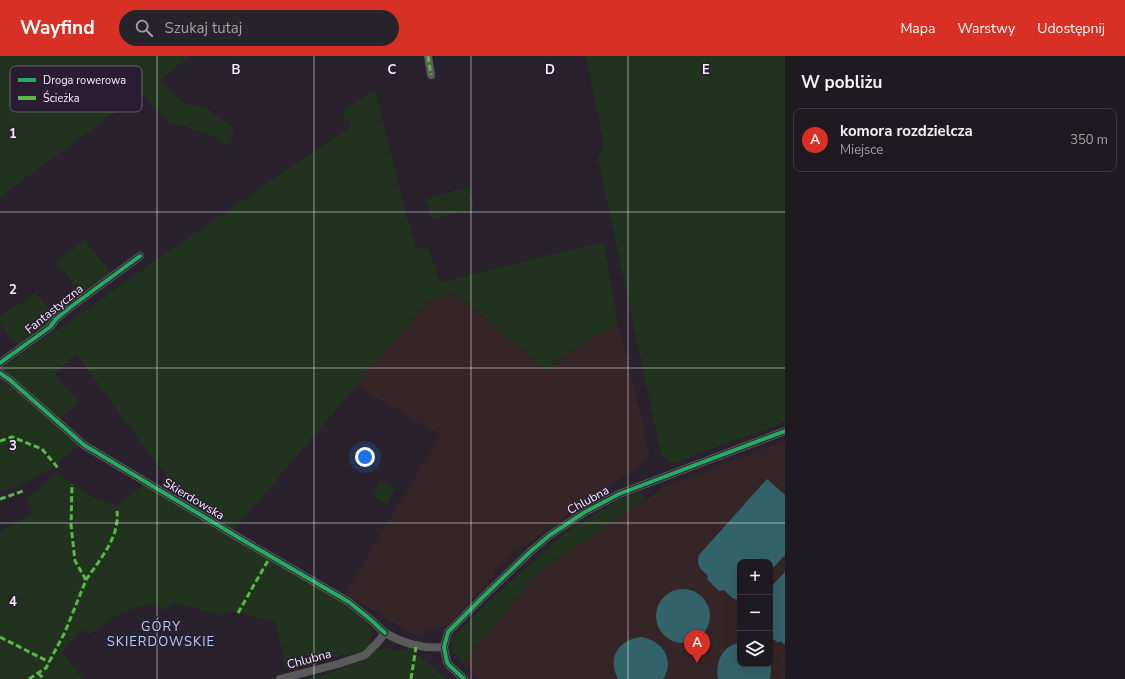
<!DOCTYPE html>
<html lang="pl">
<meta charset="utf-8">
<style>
body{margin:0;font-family:"Nunito Sans",sans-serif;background:#27232a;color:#f1f3f6}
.controls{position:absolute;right:12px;bottom:12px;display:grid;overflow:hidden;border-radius:8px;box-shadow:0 4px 16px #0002}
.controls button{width:36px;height:36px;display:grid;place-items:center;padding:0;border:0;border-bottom:1px solid #3c383f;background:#1f1a21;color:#f1f3f6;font:20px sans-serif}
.you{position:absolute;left:365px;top:401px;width:14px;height:14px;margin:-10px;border:3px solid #fff;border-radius:50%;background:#1a73e8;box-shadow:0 0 0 6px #1a73e833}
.badge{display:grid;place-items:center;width:26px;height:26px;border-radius:50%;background:#d93025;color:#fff;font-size:13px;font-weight:700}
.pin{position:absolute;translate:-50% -33px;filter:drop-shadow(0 1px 2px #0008)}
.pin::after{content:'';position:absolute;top:21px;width:14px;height:12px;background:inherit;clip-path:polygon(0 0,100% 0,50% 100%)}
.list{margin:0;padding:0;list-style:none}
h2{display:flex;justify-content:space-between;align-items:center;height:52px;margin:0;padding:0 16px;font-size:17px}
h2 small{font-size:13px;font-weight:400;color:#a1a1a5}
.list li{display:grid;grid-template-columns:26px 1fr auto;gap:12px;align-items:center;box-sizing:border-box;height:64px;margin:0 8px 8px;padding:0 8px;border:1px solid #3c383f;border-radius:8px}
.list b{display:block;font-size:15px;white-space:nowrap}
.list p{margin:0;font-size:13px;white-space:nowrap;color:#a1a1a5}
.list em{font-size:13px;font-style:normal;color:#a1a1a5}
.icon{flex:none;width:22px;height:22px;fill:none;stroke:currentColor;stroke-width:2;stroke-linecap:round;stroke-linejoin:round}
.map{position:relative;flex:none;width:785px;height:623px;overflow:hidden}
header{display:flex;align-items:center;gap:24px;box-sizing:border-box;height:56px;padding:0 20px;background:#d93025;color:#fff}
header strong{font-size:19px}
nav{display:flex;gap:22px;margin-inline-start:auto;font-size:14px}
.search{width:280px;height:36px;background:#27232a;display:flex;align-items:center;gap:10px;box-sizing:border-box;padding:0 14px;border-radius:22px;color:#a1a1a5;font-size:15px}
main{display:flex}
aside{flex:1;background:#1f1a21}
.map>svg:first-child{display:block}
</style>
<header>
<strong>Wayfind</strong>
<div class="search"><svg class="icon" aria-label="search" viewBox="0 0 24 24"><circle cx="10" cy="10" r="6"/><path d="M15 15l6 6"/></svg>Szukaj tutaj</div>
<nav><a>Mapa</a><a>Warstwy</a><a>Udostępnij</a></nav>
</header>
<main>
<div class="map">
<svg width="785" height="623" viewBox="0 0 785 623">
<rect width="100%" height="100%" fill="#29222c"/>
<!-- industrial -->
<path fill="#362526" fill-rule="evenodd" d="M456,238L548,316L562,301L618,267L649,396L646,405L512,498L449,568L415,579L345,538L440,379L357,330L430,243Z
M785,385V623H481L463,607L541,514L669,429ZM740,506H770V608H740Z"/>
<!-- green -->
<path fill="#21321f" d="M0,0H190L160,24L184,46L207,53L234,72L233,82L228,90L206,77L168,66L141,37L0,141Z
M586,0H785V366L671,408L661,398L597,98L604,95L600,69Z
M375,34L403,146L416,193L428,190L440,226L604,186L618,267L562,301L548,316L456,238L430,243L234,474L187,447L101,333L77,298L54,318L79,347L59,363L0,313L59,272L60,273L167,196L353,69L341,59L355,47Z
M469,131L475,152L432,164L426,143Z
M85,184L111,217L82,239L56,205Z
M36,237L54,259L46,271L18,289L11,282L0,268V260Z
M0,323L61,371L80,389L48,415L17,431L0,435Z
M57,416L78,432L98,443L117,450L144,429L357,555L365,564L372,576L370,591L366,594L286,612L275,565L227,555L223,560L175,547L162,555L154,547L122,556L89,578L82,573L62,596L83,623H0V476L33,456L25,441L39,434Z
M381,425L395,433L387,448L373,440Z
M641,436L646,444L541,514L463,607L453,596L451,584L498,537L565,477L618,444Z
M388,592L396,595L410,592L446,623H304L327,618L361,605L378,593Z"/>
<!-- water -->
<path fill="#33636a" d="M767,423L785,439V499L770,515V506H740V544C733,544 729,539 724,534L719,535L707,523L708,520C701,513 696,511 699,499Z
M785,516V589L780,585L778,587L770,580V532Z
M656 560a27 27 0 1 1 54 0a27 27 0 1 1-54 0Z
M641,581C662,584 676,604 663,623H618C607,602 618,584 641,581Z
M740,587V608H770V605L771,613L770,623H718C715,607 722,589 740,587Z"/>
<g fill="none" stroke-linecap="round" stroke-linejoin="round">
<!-- minor -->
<path stroke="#5b5a5a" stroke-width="8" d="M428,0L431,19
M0,307L50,271L56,263L72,250L140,200
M0,317L10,324L84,389L241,483L349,546L370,563L385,577
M280,623L338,608L365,599L377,587L385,577C404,588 423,593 444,591
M464,623L449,609L447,606L444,591L448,576L484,540L531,495L550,479L585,456L619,438L785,375"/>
<!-- quiet -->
<path stroke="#58b947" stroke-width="3" stroke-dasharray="6 3" stroke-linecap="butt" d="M428,0L431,19
M0,385L12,381L42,393L58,412
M0,443L23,435
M86,524C100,503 120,481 117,455
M238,557L270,501
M0,581L49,606
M38,617L44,623
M29,623L46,612L65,576L86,524L75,505L71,469L72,428
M411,623L416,591"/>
<!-- cycleway casing -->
<g stroke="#2a1d31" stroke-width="6">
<path id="cycleway" d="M0,307L50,271L56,263L72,250L140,200
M0,317L10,324L84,389L241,483L349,546L370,563L385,577
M464,623L449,609L447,606L444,591L448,576L484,540L531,495L550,479L585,456L619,438L785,375"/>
</g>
<!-- cycleway -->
<use href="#cycleway" stroke="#26ab63" stroke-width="4"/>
</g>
<!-- grid -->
<path fill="none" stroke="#f8effd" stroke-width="1" stroke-opacity="0.55" d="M157,0V623M314,0V623M471,0V623M628,0V623M0,156H785M0,312H785M0,467H785"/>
<g text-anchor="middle" stroke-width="3" stroke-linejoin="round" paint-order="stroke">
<!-- street labels -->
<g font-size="12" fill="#f8effd" stroke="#2a1d31">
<text transform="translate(54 253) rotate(-39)" y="4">Fantastyczna</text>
<text transform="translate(194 443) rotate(31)" y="4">Skierdowska</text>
<text transform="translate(588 444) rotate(-29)" y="4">Chlubna</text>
<text transform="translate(309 603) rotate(-15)" y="4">Chlubna</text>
</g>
<!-- neighbourhood labels -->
<g font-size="13" letter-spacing="1" fill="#b5d1f6" stroke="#2a1d31">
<text x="161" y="575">GÓRY<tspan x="161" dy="15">SKIERDOWSKIE</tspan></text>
</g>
</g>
<!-- legend -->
<rect x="10" y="10" width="132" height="46" rx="6" fill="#2a1d31" stroke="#685c6e" stroke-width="1"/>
<rect x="18" y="22" width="18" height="4" fill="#26ab63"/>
<rect x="18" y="40" width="18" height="4" fill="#58b947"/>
<g font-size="11" fill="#f8effd">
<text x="43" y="28">Droga rowerowa</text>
<text x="43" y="46">Ścieżka</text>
</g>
<g font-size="13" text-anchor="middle" font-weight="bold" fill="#f8effd" stroke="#2a1d31" stroke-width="3" stroke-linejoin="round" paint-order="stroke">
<text x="236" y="18">B</text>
<text x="392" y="18">C</text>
<text x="550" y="18">D</text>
<text x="706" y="18">E</text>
<text x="13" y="82">1</text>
<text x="13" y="238">2</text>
<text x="13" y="394">3</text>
<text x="13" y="550">4</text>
</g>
</svg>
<div class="controls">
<button>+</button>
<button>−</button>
<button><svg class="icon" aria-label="layers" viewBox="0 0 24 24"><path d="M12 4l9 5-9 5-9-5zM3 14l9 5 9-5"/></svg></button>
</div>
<div class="you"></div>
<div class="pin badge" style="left:697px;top:607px">A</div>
</div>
<aside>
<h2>W pobliżu<small></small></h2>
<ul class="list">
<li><span class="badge">A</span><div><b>komora rozdzielcza</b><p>Miejsce</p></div><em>350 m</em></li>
</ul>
</aside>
</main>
